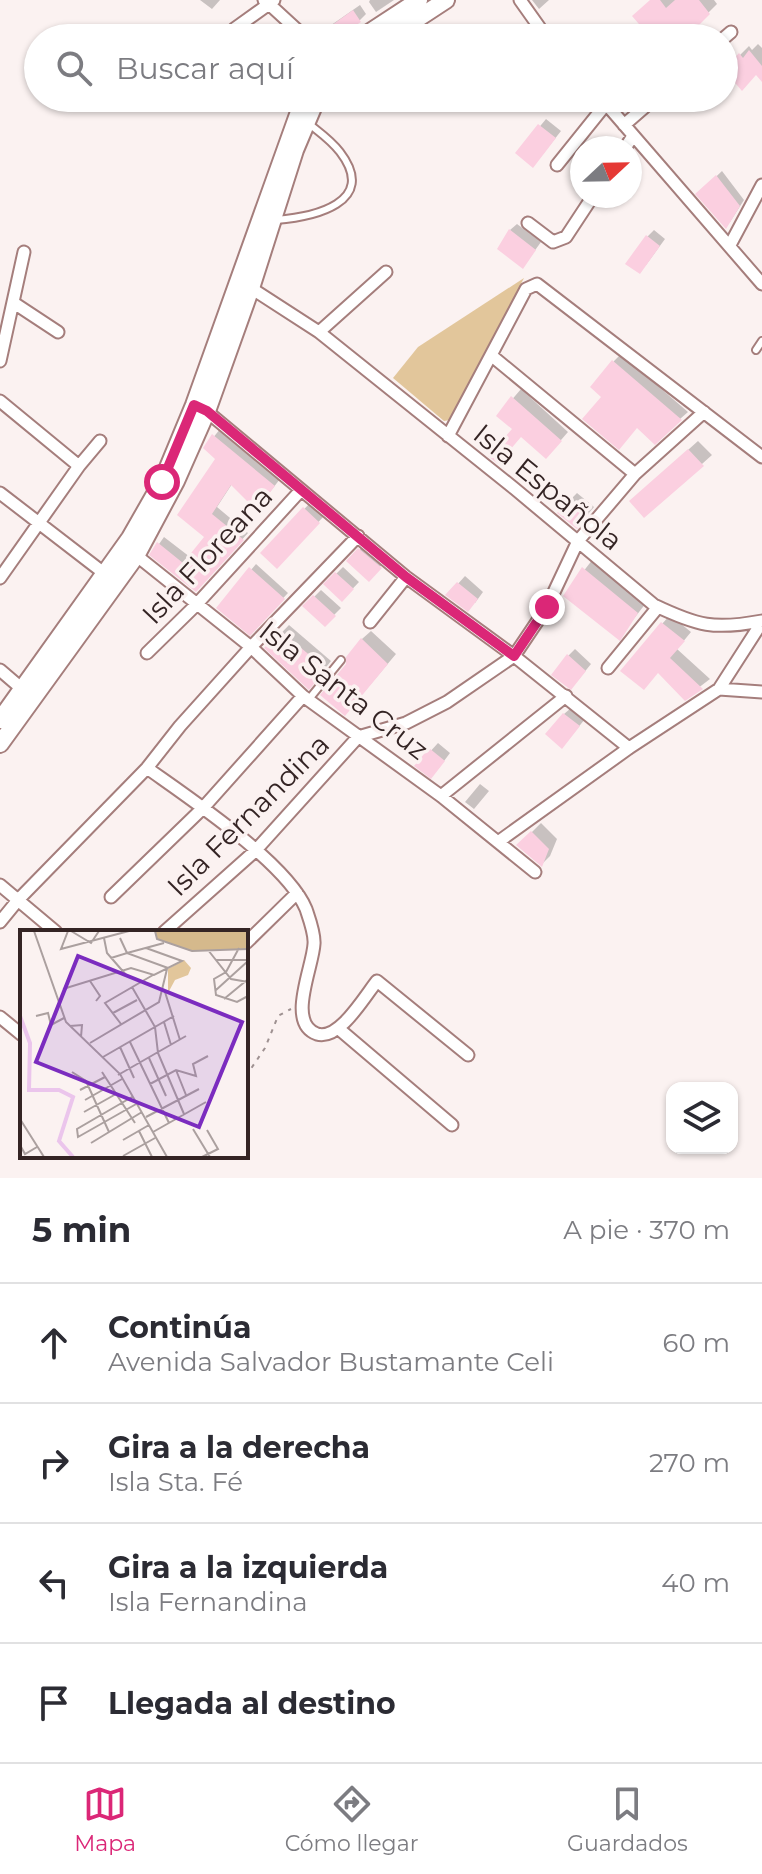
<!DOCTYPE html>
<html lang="es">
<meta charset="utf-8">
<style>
body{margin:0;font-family:Montserrat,sans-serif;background:#f7f7f7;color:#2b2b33}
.controls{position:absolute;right:24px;bottom:24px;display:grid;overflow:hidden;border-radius:16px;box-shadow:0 2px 6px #0004}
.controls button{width:72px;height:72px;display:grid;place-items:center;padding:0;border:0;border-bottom:2px solid #e1e1e2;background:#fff;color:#2b2b33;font:40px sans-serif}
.compass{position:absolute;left:570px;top:136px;width:72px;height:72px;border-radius:50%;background:#fff;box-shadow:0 2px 6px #0004;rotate:68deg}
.stop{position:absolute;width:24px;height:24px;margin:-18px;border:6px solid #db2777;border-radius:50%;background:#fff}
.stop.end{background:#db2777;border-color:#fff;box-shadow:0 2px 8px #0008}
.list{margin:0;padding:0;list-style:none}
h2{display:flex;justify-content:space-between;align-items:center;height:104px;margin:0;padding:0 32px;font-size:34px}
h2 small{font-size:26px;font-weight:400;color:#7c7c81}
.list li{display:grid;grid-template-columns:52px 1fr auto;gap:24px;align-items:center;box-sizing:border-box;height:120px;padding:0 32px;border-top:2px solid #e1e1e2}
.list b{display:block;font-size:30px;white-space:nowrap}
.list p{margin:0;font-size:26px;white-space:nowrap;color:#7c7c81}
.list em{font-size:26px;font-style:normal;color:#7c7c81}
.icon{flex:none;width:44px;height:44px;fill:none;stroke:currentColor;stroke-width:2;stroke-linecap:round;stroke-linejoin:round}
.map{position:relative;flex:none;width:762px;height:1178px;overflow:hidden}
.search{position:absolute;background:#fff;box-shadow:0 2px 6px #0004;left:24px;right:24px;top:24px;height:88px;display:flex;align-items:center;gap:20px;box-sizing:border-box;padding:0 28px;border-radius:44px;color:#7c7c81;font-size:30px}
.sheet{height:584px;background:#fff}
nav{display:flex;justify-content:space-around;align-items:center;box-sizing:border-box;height:112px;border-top:2px solid #e1e1e2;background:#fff;font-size:22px;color:#7c7c81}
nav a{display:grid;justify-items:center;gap:4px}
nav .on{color:#db2777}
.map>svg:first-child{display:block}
</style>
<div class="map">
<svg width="762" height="1178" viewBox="0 0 762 1178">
<rect width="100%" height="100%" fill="#fbf2f1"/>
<!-- green -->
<path fill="#e2c69b" d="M524,278L456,410L450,420L444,421L393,378L418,347Z"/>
<!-- shadow -->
<path fill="#0003" d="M200,0H220L212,9Z
M370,0H394L376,12L369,2Z
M532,0H549L539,9Z
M652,0H714L717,4L696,25L707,37L654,38Z
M360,5L366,14L359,21L333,38H323L320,34L327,28Z
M758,44L762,48V79L737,58L749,46L752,50Z
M546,119L561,131L539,159L518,153Z
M722,171L744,200L730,222L698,194Z
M517,224L541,242L523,267L510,230Z
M654,230L665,239L646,265L647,237Z
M621,354L688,412L680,419L638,425L604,397L614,361Z
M521,389L568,432L554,448L515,429L499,415Z
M220,429L280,479L263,501L232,484L217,507L248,533L196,590L152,554L164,537L190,557L207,537L217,459L205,448Z
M698,441L712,455L644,516L641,492Z
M577,493L594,507L583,520L570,500Z
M311,502L325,515L277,566L262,553Z
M366,543L386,560L369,579L349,561Z
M593,559L646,603L619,638L565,595Z
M256,564L288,593L250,633L219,608Z
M343,567L359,582L342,600L326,584Z
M465,576L483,592L475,603L448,595Z
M321,590L341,608L325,624L305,606Z
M670,615L691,632L677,649L710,679L685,698L659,671L662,624Z
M289,625L331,661L315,681L267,648Z
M371,631L396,654L354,704L348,665L362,639Z
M575,649L591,664L578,680L568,656Z
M571,708L585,719L568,740L564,714Z
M438,743L450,753L438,769L417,766Z
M480,784L489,791L474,809L465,802Z
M541,823L557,839L550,856L542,864L519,845Z"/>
<!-- building -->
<path fill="#fbcfe0" d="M650,0H660L666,8L675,0H699L710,14L686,38H651L632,16Z
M353,10L361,22L336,38H314Z
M749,50L762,66V82L756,75L742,91L730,77L729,64L739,53L743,58Z
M538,124L556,138L533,168L515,153Z
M716,175L740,206L726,229L695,194Z
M509,229L536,250L523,269L497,249Z
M646,235L660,246L640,274L625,264Z
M612,360L682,420L655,445L637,428L619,450L582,419L601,397L590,387Z
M511,396L562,441L546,459L521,437L498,464L488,456L512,429L496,416Z
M212,434L275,486L256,510L231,485L212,514L244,540L196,592L149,555L157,542L183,563L204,537L177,515L215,459L203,448Z
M688,449L704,466L644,518L629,501Z
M569,498L589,515L577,529L557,513Z
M303,507L320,523L277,569L260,553Z
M358,548L382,568L369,582L346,561Z
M249,567L285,599L250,636L216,608Z
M582,567L638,613L620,641L563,596Z
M335,572L354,589L342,602L323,584Z
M457,582L478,599L468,612L445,595Z
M313,595L336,616L325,627L302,606Z
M661,622L685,641L670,658L703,689L685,701L658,673L644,690L620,671Z
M281,631L326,669L309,690L264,648Z
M361,638L388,664L345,716L320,695L346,664V657Z
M567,654L586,671L571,690L551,675Z
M563,713L580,726L562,749L545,734Z
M429,748L445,761L431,779L414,766Z
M531,831L549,849L542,867L516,845Z"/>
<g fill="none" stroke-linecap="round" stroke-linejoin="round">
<!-- service casing -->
<g stroke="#a57e7c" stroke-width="10">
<path id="service" d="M276,220C313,217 379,203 340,152C331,140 319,132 308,123
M756,350L762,341
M309,699L341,660"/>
</g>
<!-- minor casing -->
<g stroke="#a57e7c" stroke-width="15">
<path id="minor" d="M274,0L269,4L306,38
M520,0L547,38
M234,29L269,4L264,0
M724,38L731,32
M601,98L762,284
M624,125L655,98
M625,148L633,136
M557,165L606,104
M528,223L553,242L566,237L593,196
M730,245L762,185
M251,288L319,332L515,489L654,605C698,626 714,630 762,621
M14,303L58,332
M319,332L386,272
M492,356L635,474
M0,361L24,252
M0,401L79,466
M204,409L406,577L514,656L629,748
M448,436L526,289L537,284L762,457
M0,493L109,577
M132,552L251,647L303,696L441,796L535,872
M0,578L79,466L100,441
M370,622L406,577
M147,653L196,605L301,490
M608,668L658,607
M0,670L21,688
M719,689L762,692
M147,768C189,798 287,863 306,909C309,918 315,934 314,944C313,967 286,1023 317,1034C339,1041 365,996 377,981L468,1055
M441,796L566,696
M498,842L629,748L719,689L762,622
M0,885L56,932
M111,897L203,808L303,696
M0,922L18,900L147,768L180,726L251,647L358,536
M164,932L255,851L358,737L406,723L447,702L514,656L547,607L578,541L635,474L704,412
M246,943L297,893
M0,1017L22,1035
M339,1029L452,1125"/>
</g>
<!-- secondary casing -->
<g stroke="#a57e7c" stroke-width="20">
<path id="secondary" d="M361,38L419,0
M388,38L446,0
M0,720L130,538L162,482L194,405L304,98
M0,744L136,556L176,481L207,411L251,288L295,150L317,98"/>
</g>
<!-- path -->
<path stroke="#9e9191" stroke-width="2" stroke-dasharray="4 6" stroke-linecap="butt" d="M246,1076L265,1048L278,1016L291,1009"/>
<!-- service -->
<use href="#service" stroke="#fff" stroke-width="6"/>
<!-- minor -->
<use href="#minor" stroke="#fff" stroke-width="11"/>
<!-- secondary -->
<use href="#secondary" stroke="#fff" stroke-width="16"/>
</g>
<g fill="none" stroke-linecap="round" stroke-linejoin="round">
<!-- route -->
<path stroke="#db2777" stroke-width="10" d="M162,482L194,405L207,411L406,577L514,656L547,607"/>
</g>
<g text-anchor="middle" stroke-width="7" stroke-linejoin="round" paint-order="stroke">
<!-- street labels -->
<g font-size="28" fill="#342424" stroke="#fbf2f1">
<text transform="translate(548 487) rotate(39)" y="10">Isla Española</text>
<text transform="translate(207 555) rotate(-47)" y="10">Isla Floreana</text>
<text transform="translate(344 690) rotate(38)" y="10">Isla Santa Cruz</text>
<text transform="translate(248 815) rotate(-45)" y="10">Isla Fernandina</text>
</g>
</g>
<!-- overview -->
<g transform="translate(20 930)">
<rect width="228" height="228" fill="#fbf2f1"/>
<path d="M164,30L171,38L168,45L155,50L148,63V39Z" fill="#e2c69b"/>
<path d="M135,1H228V19L172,21L137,9Z" fill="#d5b98c"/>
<path fill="none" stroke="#ebc5ec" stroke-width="4" d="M0,86L10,113L9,160H39L53,167L39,211L53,227"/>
<path fill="none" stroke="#aba09f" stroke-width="2" d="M14,1L46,92L100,144L147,227M48,1L41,19L109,1M51,1L71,13L79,1M135,1L137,9L172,21L228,19M84,8L87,23L107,46M100,8L107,23L144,13M219,18L206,42L194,49L196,65L217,72L228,66M188,20L211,49L228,52M91,28L107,23L148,38M196,30H228M70,51L80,66L76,71M112,57L135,97L138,123L164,184M43,59L111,38L134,45L162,31L126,18M196,60L228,31M145,62L160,110M204,69L227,50M93,83L117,70M16,86L28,83L31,95L44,88M144,92L151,115M101,94L85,73L133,45M50,96L62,95L61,107M110,112L149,193M70,113L139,72L147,39M100,117L114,148M83,127L154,86M129,128L146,166M156,140L166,165M52,142L66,151L89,202M82,142L115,193M98,145L166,106M130,154L156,140L176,146L173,134L188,126M60,160L85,147M112,167L57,199L58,207L118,173M65,170L102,149M64,182L96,164M126,187L179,159M0,189L24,227M173,199L190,227M119,201L132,227M133,202L186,172M103,210L129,195M71,213L122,182M0,215L5,224L17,217M103,226L135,208M182,227L198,219L187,200"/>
<path fill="#7b2cbf" fill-opacity="0.15" stroke="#7b2cbf" stroke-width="4" d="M58,26L222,92L179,197L16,132Z"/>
<rect width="228" height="228" fill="none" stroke="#342424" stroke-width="4"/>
</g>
</svg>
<div class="controls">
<button><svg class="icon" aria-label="layers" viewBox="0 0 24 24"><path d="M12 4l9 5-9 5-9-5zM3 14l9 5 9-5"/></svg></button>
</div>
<svg class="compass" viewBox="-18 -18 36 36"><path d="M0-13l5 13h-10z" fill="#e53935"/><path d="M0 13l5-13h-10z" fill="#7c7c81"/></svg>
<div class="stop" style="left:162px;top:482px"></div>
<div class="stop end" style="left:547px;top:607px"></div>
<div class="search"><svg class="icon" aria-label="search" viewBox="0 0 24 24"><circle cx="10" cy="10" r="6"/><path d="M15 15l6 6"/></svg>Buscar aquí</div>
</div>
<section class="sheet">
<h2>5 min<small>A pie · 370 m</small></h2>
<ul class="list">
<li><svg class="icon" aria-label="ahead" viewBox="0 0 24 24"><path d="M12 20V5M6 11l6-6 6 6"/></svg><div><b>Continúa</b><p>Avenida Salvador Bustamante Celi</p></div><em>60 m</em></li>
<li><svg class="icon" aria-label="right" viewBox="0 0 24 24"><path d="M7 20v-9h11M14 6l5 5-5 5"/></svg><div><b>Gira a la derecha</b><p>Isla Sta. Fé</p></div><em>270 m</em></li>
<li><svg class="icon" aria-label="left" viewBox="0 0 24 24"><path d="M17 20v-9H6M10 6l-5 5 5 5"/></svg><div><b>Gira a la izquierda</b><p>Isla Fernandina</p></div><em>40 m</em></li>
<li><svg class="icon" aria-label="arrive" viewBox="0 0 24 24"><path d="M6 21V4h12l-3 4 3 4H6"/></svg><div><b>Llegada al destino</b></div></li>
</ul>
</section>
<nav>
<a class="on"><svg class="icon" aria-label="map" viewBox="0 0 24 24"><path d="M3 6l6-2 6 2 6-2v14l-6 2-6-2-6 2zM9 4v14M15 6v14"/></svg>Mapa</a>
<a><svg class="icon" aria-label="directions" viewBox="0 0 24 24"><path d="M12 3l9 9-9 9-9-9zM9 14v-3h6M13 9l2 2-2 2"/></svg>Cómo llegar</a>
<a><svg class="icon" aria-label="saved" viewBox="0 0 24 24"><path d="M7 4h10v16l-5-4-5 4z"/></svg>Guardados</a>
</nav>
